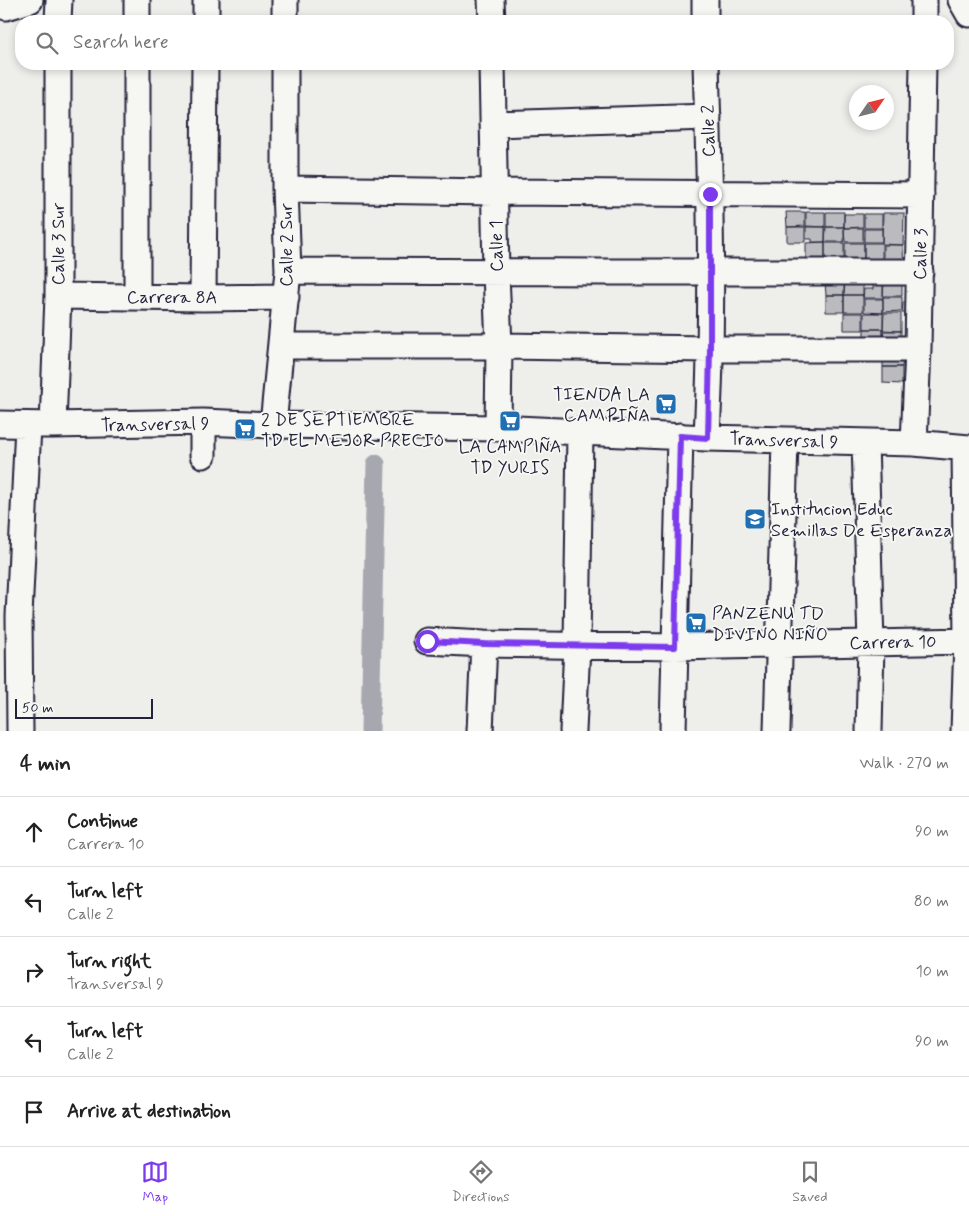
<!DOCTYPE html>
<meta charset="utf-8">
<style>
body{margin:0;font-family:Mynerve,sans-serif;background:#f2f2f2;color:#222}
.compass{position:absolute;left:849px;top:85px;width:45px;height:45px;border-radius:50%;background:#fff;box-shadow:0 2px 8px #0003;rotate:55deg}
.scale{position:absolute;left:15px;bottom:12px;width:138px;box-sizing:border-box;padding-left:5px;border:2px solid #22223b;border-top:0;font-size:14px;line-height:18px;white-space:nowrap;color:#22223b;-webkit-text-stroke:4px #f6f6f2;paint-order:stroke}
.stop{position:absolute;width:15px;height:15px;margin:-11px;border:4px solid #7c3aed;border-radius:50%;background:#fff}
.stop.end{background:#7c3aed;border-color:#fff;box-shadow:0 1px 5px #0008}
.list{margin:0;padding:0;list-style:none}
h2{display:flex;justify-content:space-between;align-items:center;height:65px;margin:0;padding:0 20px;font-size:21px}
h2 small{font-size:16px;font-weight:400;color:#767676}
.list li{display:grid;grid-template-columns:32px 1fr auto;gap:15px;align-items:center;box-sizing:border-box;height:70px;padding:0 20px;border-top:1px solid #e0e0e0}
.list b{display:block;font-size:19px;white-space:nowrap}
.list p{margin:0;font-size:16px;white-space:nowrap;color:#767676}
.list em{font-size:16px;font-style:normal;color:#767676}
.icon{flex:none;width:28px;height:28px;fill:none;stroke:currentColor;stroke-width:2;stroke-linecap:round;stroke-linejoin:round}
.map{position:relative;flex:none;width:969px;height:731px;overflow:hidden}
.search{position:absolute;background:#fff;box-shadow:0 2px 8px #0003;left:15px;right:15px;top:15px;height:55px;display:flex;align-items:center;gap:12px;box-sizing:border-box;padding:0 18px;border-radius:20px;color:#767676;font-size:19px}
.sheet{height:415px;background:#fff}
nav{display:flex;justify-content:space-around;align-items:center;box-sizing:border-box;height:70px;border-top:1px solid #e0e0e0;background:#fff;font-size:14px;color:#767676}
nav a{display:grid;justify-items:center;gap:2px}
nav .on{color:#7c3aed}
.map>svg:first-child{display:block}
</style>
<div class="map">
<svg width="969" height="731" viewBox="0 0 969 731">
<rect width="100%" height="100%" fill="#eeeeeb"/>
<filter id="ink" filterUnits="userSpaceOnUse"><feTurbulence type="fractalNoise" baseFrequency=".02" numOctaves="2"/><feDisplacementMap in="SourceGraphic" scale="10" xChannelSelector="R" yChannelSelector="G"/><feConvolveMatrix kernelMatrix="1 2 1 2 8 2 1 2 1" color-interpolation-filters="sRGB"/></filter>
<g filter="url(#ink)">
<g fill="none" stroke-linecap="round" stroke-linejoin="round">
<!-- canal -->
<path stroke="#a7a7af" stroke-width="19" d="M370,731L376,464"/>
</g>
<!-- building -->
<path fill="#bbbbbf" stroke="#22223b" d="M786,212H805V226L787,227Z
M806,212H825V227H806Z
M826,212H844V227H826Z
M883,213H904L903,245L882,244Z
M844,214H863V227L844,228Z
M864,214H882V228H864Z
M806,226L825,227V242H812V239H806Z
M787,227H805V242H787Z
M826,227H844V242H825Z
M844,228H863V242H845Z
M864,229H882V242H864Z
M825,242V259H806V243Z
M825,243H844V259H825Z
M845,243H864V259H845Z
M864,243H882V260L864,259Z
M883,245H903L904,274L883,273Z
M825,282H844V295H826Z
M845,283L863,284V295H844Z
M873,284L883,285V298H863L864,289H873Z
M884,284H902V296H883Z
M826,295H844V312H826Z
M844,295H863V312H844Z
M883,297H902V311L883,312Z
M864,299H883V313L864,312Z
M903,302H909L908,313H902Z
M844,313H863V330H844Z
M864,313H883V329H864Z
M884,313H901V331L883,330Z
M864,329H883V342L864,340Z
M883,331H901V342L884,339Z
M883,357H903L902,367H883Z
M883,367H902V384L883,383Z"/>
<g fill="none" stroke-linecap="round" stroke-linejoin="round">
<!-- minor casing -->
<g stroke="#22223b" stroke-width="29">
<path id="minor" d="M285,0V21
M491,0L492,21
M705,0V21
M961,0L969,14
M6,7L30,0
M58,21L59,0
M137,21V0
M206,21V0
M924,21V0
M492,64L496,273L499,346L498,428
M706,64C709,159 712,255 710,350C710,379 708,409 707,438
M493,124L708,117
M285,189L495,192L921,195
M288,271C499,273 709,271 920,272
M58,296L203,298L286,297
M137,297V64
M203,298L205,64
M281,346H499L710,349H918
M0,424L53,425L203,422L273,425L498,428L707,438L914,443L969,448
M53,425L58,296V64
M273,425L288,271L285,189V64
M865,442L871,643L869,731
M914,443L918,349L923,64
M203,455V422
M427,641L484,644L675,647L969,641
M20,731L19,616L28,425
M480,731L484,644
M573,731L577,646L580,431
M673,731L680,436
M777,731L785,440
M964,731L967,641L965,448"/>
</g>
<!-- minor -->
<use href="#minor" stroke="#f6f6f2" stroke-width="25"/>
</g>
</g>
<g fill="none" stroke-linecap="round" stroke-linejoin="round" filter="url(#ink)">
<!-- route -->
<path stroke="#7c3aed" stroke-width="6" d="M427,641L484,644L675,647L680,436L708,438L710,349V194"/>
</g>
<!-- icons -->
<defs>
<g id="supermarket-square" transform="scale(1.125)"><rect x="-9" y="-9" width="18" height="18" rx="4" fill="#1f6fb2" stroke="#f6f6f2"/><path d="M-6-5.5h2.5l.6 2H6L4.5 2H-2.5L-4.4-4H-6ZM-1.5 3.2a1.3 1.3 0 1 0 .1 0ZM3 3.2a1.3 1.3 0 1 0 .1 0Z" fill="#fff"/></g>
<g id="school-square" transform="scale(1.125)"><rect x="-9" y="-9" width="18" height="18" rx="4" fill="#1f6fb2" stroke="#f6f6f2"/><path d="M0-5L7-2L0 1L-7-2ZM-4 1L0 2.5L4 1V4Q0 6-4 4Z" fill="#fff"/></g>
</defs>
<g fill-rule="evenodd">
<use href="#supermarket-square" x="666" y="404"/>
<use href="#supermarket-square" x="510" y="421"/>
<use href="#supermarket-square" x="245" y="429"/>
<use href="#school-square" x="755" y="519"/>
<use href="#supermarket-square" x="696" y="623"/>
</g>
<g text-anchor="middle" stroke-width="4" stroke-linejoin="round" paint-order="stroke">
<!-- street labels -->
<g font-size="18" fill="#22223b" stroke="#f6f6f2">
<text transform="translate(708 131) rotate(-91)" y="6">Calle 2</text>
<text transform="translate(58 244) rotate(-90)" y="6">Calle 3 Sur</text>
<text transform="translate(286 245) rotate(-90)" y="6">Calle 2 Sur</text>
<text transform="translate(496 246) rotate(-91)" y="6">Calle 1</text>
<text transform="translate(920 254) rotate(-89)" y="6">Calle 3</text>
<text x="172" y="303">Carrera 8A</text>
<text transform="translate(155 424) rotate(-1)" y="6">Transversal 9</text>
<text transform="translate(784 440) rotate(2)" y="6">Transversal 9</text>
<text transform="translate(893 642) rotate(-1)" y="6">Carrera 10</text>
</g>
<!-- poi labels -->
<g font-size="18" fill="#22223b" stroke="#f6f6f2" text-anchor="start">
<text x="650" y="400" text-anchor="end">TIENDA LA<tspan x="650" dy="21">CAMPIÑA</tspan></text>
<text x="261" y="425">2 DE SEPTIEMBRE<tspan x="261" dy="21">TD EL MEJOR PRECIO</tspan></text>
<text x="510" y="452" text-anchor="middle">LA CAMPIÑA<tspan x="510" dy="21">TD YURIS</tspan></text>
<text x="771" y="515">Institucion Educ<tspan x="771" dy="21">Semillas De Esperanza</tspan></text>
<text x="712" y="619">PANZENU TD<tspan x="712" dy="21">DIVINO NIÑO</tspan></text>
</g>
</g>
</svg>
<svg class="compass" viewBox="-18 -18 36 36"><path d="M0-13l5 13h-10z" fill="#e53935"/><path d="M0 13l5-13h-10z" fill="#767676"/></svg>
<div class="scale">50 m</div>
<div class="stop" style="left:427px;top:641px"></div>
<div class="stop end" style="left:710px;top:194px"></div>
<div class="search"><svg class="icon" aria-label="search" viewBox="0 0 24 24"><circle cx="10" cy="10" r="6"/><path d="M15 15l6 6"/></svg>Search here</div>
</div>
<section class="sheet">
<h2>4 min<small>Walk · 270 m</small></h2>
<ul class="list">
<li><svg class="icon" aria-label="ahead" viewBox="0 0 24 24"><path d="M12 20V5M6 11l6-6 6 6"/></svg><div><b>Continue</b><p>Carrera 10</p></div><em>90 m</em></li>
<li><svg class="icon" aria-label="left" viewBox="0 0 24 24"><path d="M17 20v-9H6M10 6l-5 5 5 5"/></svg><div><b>Turn left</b><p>Calle 2</p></div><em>80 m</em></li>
<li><svg class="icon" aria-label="right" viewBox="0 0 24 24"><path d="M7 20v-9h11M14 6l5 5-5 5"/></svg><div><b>Turn right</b><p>Transversal 9</p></div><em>10 m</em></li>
<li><svg class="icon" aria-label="left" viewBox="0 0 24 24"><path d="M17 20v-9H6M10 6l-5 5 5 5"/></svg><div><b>Turn left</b><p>Calle 2</p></div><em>90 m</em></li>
<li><svg class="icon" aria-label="arrive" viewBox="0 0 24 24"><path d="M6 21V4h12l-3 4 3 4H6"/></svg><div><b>Arrive at destination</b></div></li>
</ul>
</section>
<nav>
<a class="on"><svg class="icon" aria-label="map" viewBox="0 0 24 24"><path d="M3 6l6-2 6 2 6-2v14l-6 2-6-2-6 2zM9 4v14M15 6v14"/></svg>Map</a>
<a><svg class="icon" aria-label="directions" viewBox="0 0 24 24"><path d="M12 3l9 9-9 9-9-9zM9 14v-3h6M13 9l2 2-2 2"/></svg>Directions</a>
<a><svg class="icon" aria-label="saved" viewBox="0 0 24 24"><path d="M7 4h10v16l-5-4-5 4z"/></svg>Saved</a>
</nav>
